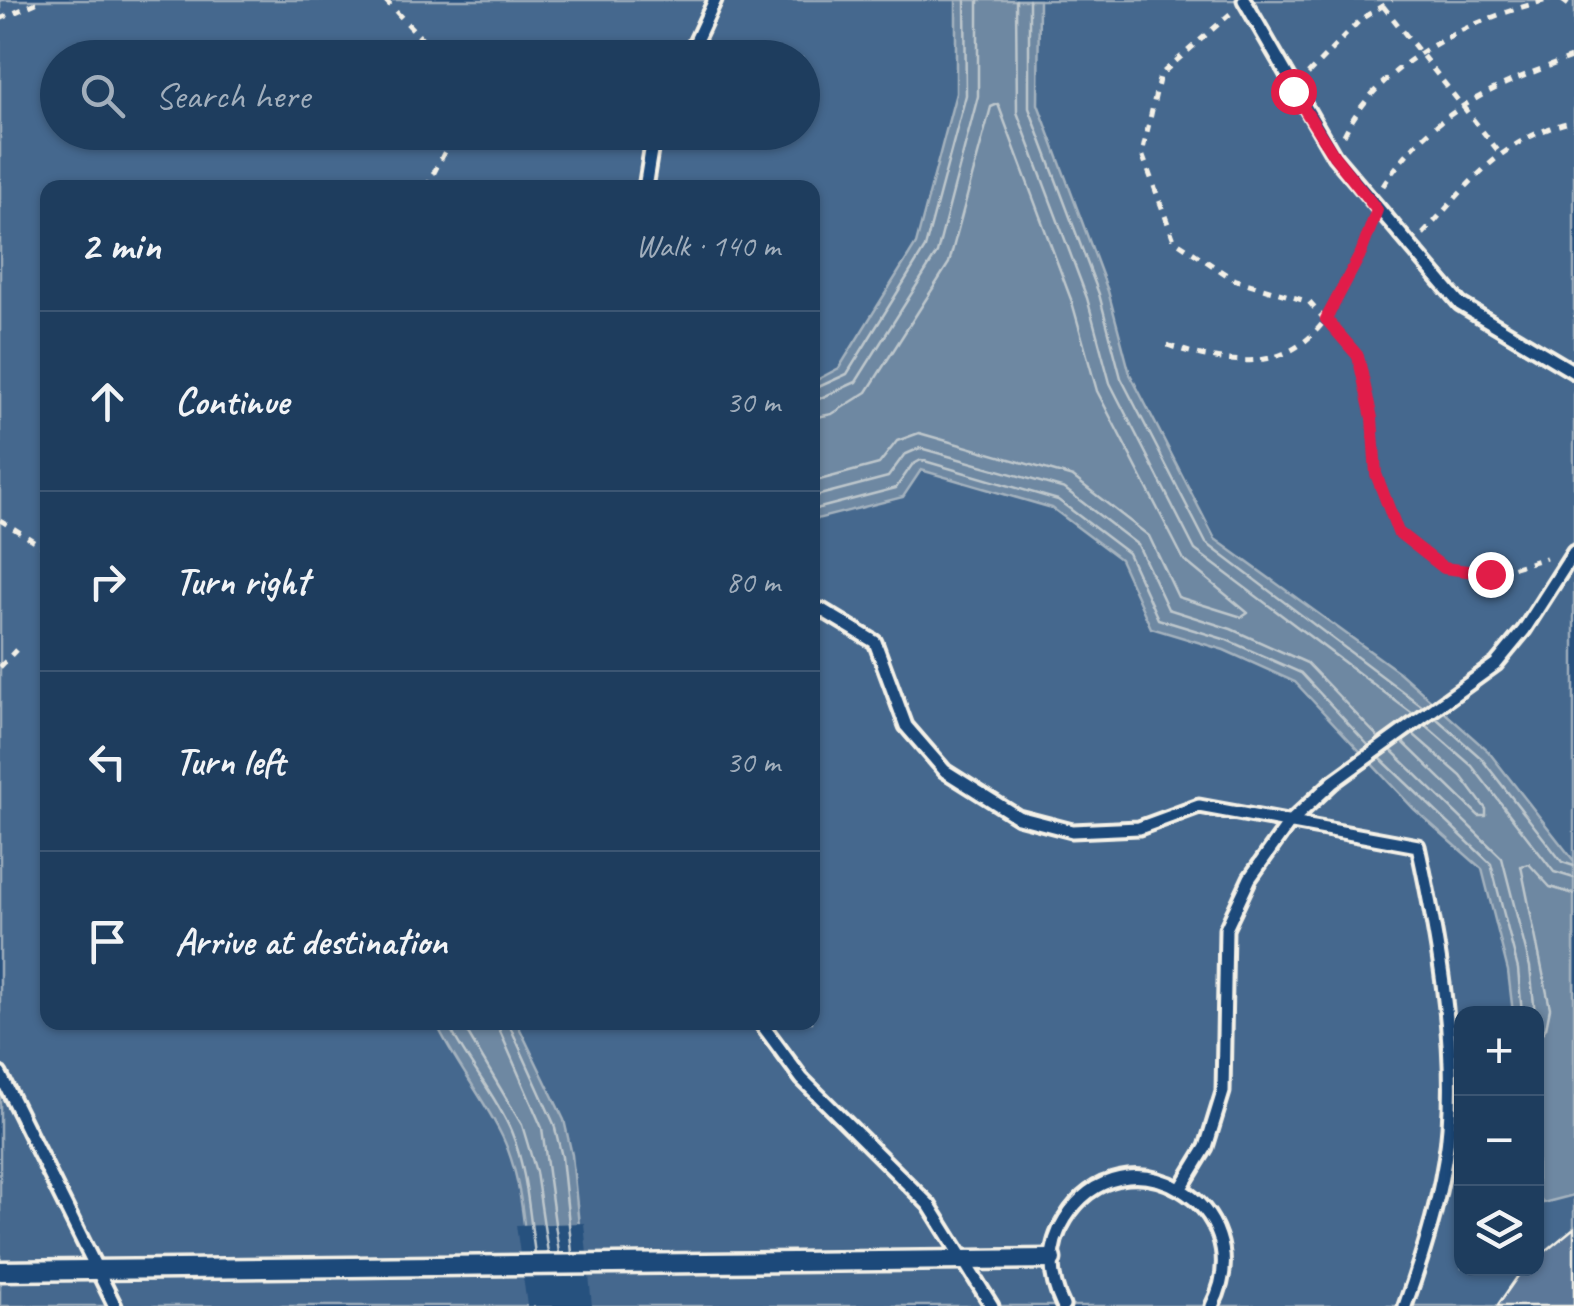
<!DOCTYPE html>
<meta charset="utf-8">
<style>
body{margin:0;font-family:Caveat,sans-serif;background:#264464;color:#f1f3f6}
.controls{position:absolute;right:30px;bottom:30px;display:grid;overflow:hidden;border-radius:20px;box-shadow:0 2px 8px #0004}
.controls button{width:90px;height:90px;display:grid;place-items:center;padding:0;border:0;border-bottom:2px solid #3c5673;background:#1e3d5e;color:#f1f3f6;font:50px sans-serif}
.stop{position:absolute;width:30px;height:30px;margin:-22px;border:8px solid #e11d48;border-radius:50%;background:#fff}
.stop.end{background:#e11d48;border-color:#fff;box-shadow:0 2px 10px #0008}
.list{margin:0;padding:0;list-style:none}
h2{display:flex;justify-content:space-between;align-items:center;height:130px;margin:0;padding:0 40px;font-size:42px}
h2 small{font-size:32px;font-weight:400;color:#a1aebc}
.list li{display:grid;grid-template-columns:65px 1fr auto;gap:30px;align-items:center;box-sizing:border-box;height:180px;padding:0 40px;border-top:2px solid #3c5673}
.list b{display:block;font-size:38px;white-space:nowrap}
.list em{font-size:32px;font-style:normal;color:#a1aebc}
.icon{flex:none;width:55px;height:55px;fill:none;stroke:currentColor;stroke-width:2;stroke-linecap:round;stroke-linejoin:round}
.map{position:relative;flex:none;width:1574px;height:1306px;overflow:hidden}
.search{position:absolute;background:#1e3d5e;box-shadow:0 2px 8px #0004;left:40px;top:40px;width:780px;height:110px;display:flex;align-items:center;gap:25px;box-sizing:border-box;padding:0 35px;border-radius:55px;color:#a1aebc;font-size:38px}
.panel{position:absolute;background:#1e3d5e;box-shadow:0 2px 8px #0004;left:40px;top:180px;width:780px;height:850px;border-radius:20px}
.map>svg:first-child{display:block}
</style>
<div class="map">
<svg width="1574" height="1306" viewBox="0 0 1574 1306">
<rect width="100%" height="100%" fill="#28517e"/>
<filter id="ink" filterUnits="userSpaceOnUse"><feTurbulence type="fractalNoise" baseFrequency=".01" numOctaves="2"/><feDisplacementMap in="SourceGraphic" scale="20" xChannelSelector="R" yChannelSelector="G"/><feConvolveMatrix kernelMatrix="1 2 1 2 8 2 1 2 1" color-interpolation-filters="sRGB"/></filter>
<g filter="url(#ink)">
<!-- green -->
<path fill="#45688e" stroke="#9cacbb" stroke-width="2.5" fill-rule="evenodd" d="M0,0H1574V1306H0ZM58,58H802V132H58ZM48,188H812V1022H48ZM1462,1014H1536V1268H1462Z"/>
<!-- water -->
<path fill="#6e88a2" stroke="#a4b2be" stroke-width="2.5" d="M956,0H1039L1038,104L1108,291L1130,374L1215,539L1399,672L1488,751L1574,861V1195L1543,1203L1537,1196L1536,1014L1513,1013L1508,971L1482,869L1414,809L1295,682L1224,650L1151,628L1120,559L1052,508L921,470L903,497L813,520V382L839,368L916,244L956,93Z
M436,1023H517L564,1120L572,1155L587,1306H533C525,1251 526,1180 499,1130C480,1093 454,1061 436,1023Z"/>
<!-- pier -->
<path fill="#28517e" d="M584,1223L592,1306H527L516,1225Z"/>
<g fill="none" stroke-linecap="round" stroke-linejoin="round">
<!-- shore -->
<path stroke="#bec7cc" stroke-width="2.5" d="M1016,0L1017,112L1087,298L1110,383L1195,550L1413,714
M1029,0V108L1099,294L1121,378L1206,543L1423,707
M812,390L847,374L925,248L966,95L965,0
M812,402L856,382L937,253L978,96V0
M812,418L832,414L867,392L949,263L991,107L998,104L1072,302L1097,391L1184,560L1248,613L1242,617L1178,597L1149,536L1073,477L919,433L897,441L879,464L812,482
M812,497L888,477L904,455L920,448L1065,489L1138,545L1168,609L1231,629L1307,663L1379,738
M812,510L896,488L912,465L921,460L1058,500L1128,553L1158,619L1227,640L1301,673L1369,746
M1436,718L1481,758L1562,862L1574,866
M1425,725L1472,766L1554,872L1574,878
M1403,742L1479,816H1486V809L1461,776L1413,734
M1391,750L1502,858L1530,967L1535,1014
M1380,758L1491,864L1518,969L1522,1014
M447,1022C465,1060 495,1093 511,1131C527,1169 529,1213 535,1254
M461,1022L522,1125L536,1172L548,1253
M496,1022L542,1128L559,1253
M508,1022L554,1124L562,1157L572,1253
M1536,1041L1546,1028L1550,1008L1521,866L1529,864L1550,887L1574,894"/>
</g>
<!-- building -->
<path fill="#5b7899" stroke="#f4f1e8" stroke-width="2.5" d="M1574,1228V1306H1497L1520,1273L1536,1268V1259Z"/>
<g fill="none" stroke-linecap="round" stroke-linejoin="round">
<!-- service casing -->
<g stroke="#f4f1e8" stroke-width="19">
<path id="service" d="M1244,0L1334,156L1460,304L1574,372
M688,58L715,0
M645,188L654,132
M812,614L822,610L875,642L906,726L945,771L1018,817L1072,831L1139,828L1199,806L1418,846C1437,934 1456,1037 1449,1127C1445,1183 1424,1253 1405,1306
M760,1022L802,1079L929,1205L992,1306
M0,1074L115,1306
M1181,1188L1206,1147L1223,1092L1226,929L1250,878L1289,823L1333,782L1496,664L1524,630L1574,552
M1063,1306C1049,1277 1047,1247 1065,1219C1123,1124 1264,1205 1212,1306"/>
</g>
<!-- pedestrian casing -->
<g stroke="#f4f1e8" stroke-width="25">
<path id="pedestrian" d="M0,1271L1051,1259"/>
</g>
<!-- path -->
<path stroke="#f4f1e8" stroke-width="5" stroke-dasharray="8 8" stroke-linecap="butt" d="M385,0L440,58
M1562,0L1574,9
M1383,6L1499,152
M1230,14L1160,75L1142,154L1174,240L1233,279L1309,302L1358,356L1372,418L1376,474L1398,533L1444,568L1490,574L1546,558
M0,19L43,0
M1308,74L1361,19L1392,0
M1344,135C1380,61 1473,18 1548,0
M1383,186C1432,111 1492,86 1574,57
M426,188L455,132
M1423,234C1471,182 1501,138 1574,121
M1167,345C1295,389 1329,338 1371,225
M0,520L48,550
M0,667L16,650"/>
<!-- service -->
<use href="#service" stroke="#1f4a7a" stroke-width="11"/>
<!-- pedestrian -->
<use href="#pedestrian" stroke="#1f4a7a" stroke-width="18"/>
</g>
</g>
<g fill="none" stroke-linecap="round" stroke-linejoin="round" filter="url(#ink)">
<!-- route -->
<path stroke="#e11d48" stroke-width="12" d="M1293,91L1334,156L1377,210L1361,253L1326,319L1358,356L1372,418L1376,474L1398,532L1444,568L1490,574"/>
</g>
</svg>
<div class="controls">
<button>+</button>
<button>−</button>
<button><svg class="icon" aria-label="layers" viewBox="0 0 24 24"><path d="M12 4l9 5-9 5-9-5zM3 14l9 5 9-5"/></svg></button>
</div>
<div class="stop" style="left:1293px;top:91px"></div>
<div class="stop end" style="left:1490px;top:574px"></div>
<div class="search"><svg class="icon" aria-label="search" viewBox="0 0 24 24"><circle cx="10" cy="10" r="6"/><path d="M15 15l6 6"/></svg>Search here</div>
<section class="panel">
<h2>2 min<small>Walk · 140 m</small></h2>
<ul class="list">
<li><svg class="icon" aria-label="ahead" viewBox="0 0 24 24"><path d="M12 20V5M6 11l6-6 6 6"/></svg><div><b>Continue</b></div><em>30 m</em></li>
<li><svg class="icon" aria-label="right" viewBox="0 0 24 24"><path d="M7 20v-9h11M14 6l5 5-5 5"/></svg><div><b>Turn right</b></div><em>80 m</em></li>
<li><svg class="icon" aria-label="left" viewBox="0 0 24 24"><path d="M17 20v-9H6M10 6l-5 5 5 5"/></svg><div><b>Turn left</b></div><em>30 m</em></li>
<li><svg class="icon" aria-label="arrive" viewBox="0 0 24 24"><path d="M6 21V4h12l-3 4 3 4H6"/></svg><div><b>Arrive at destination</b></div></li>
</ul>
</section>
</div>
